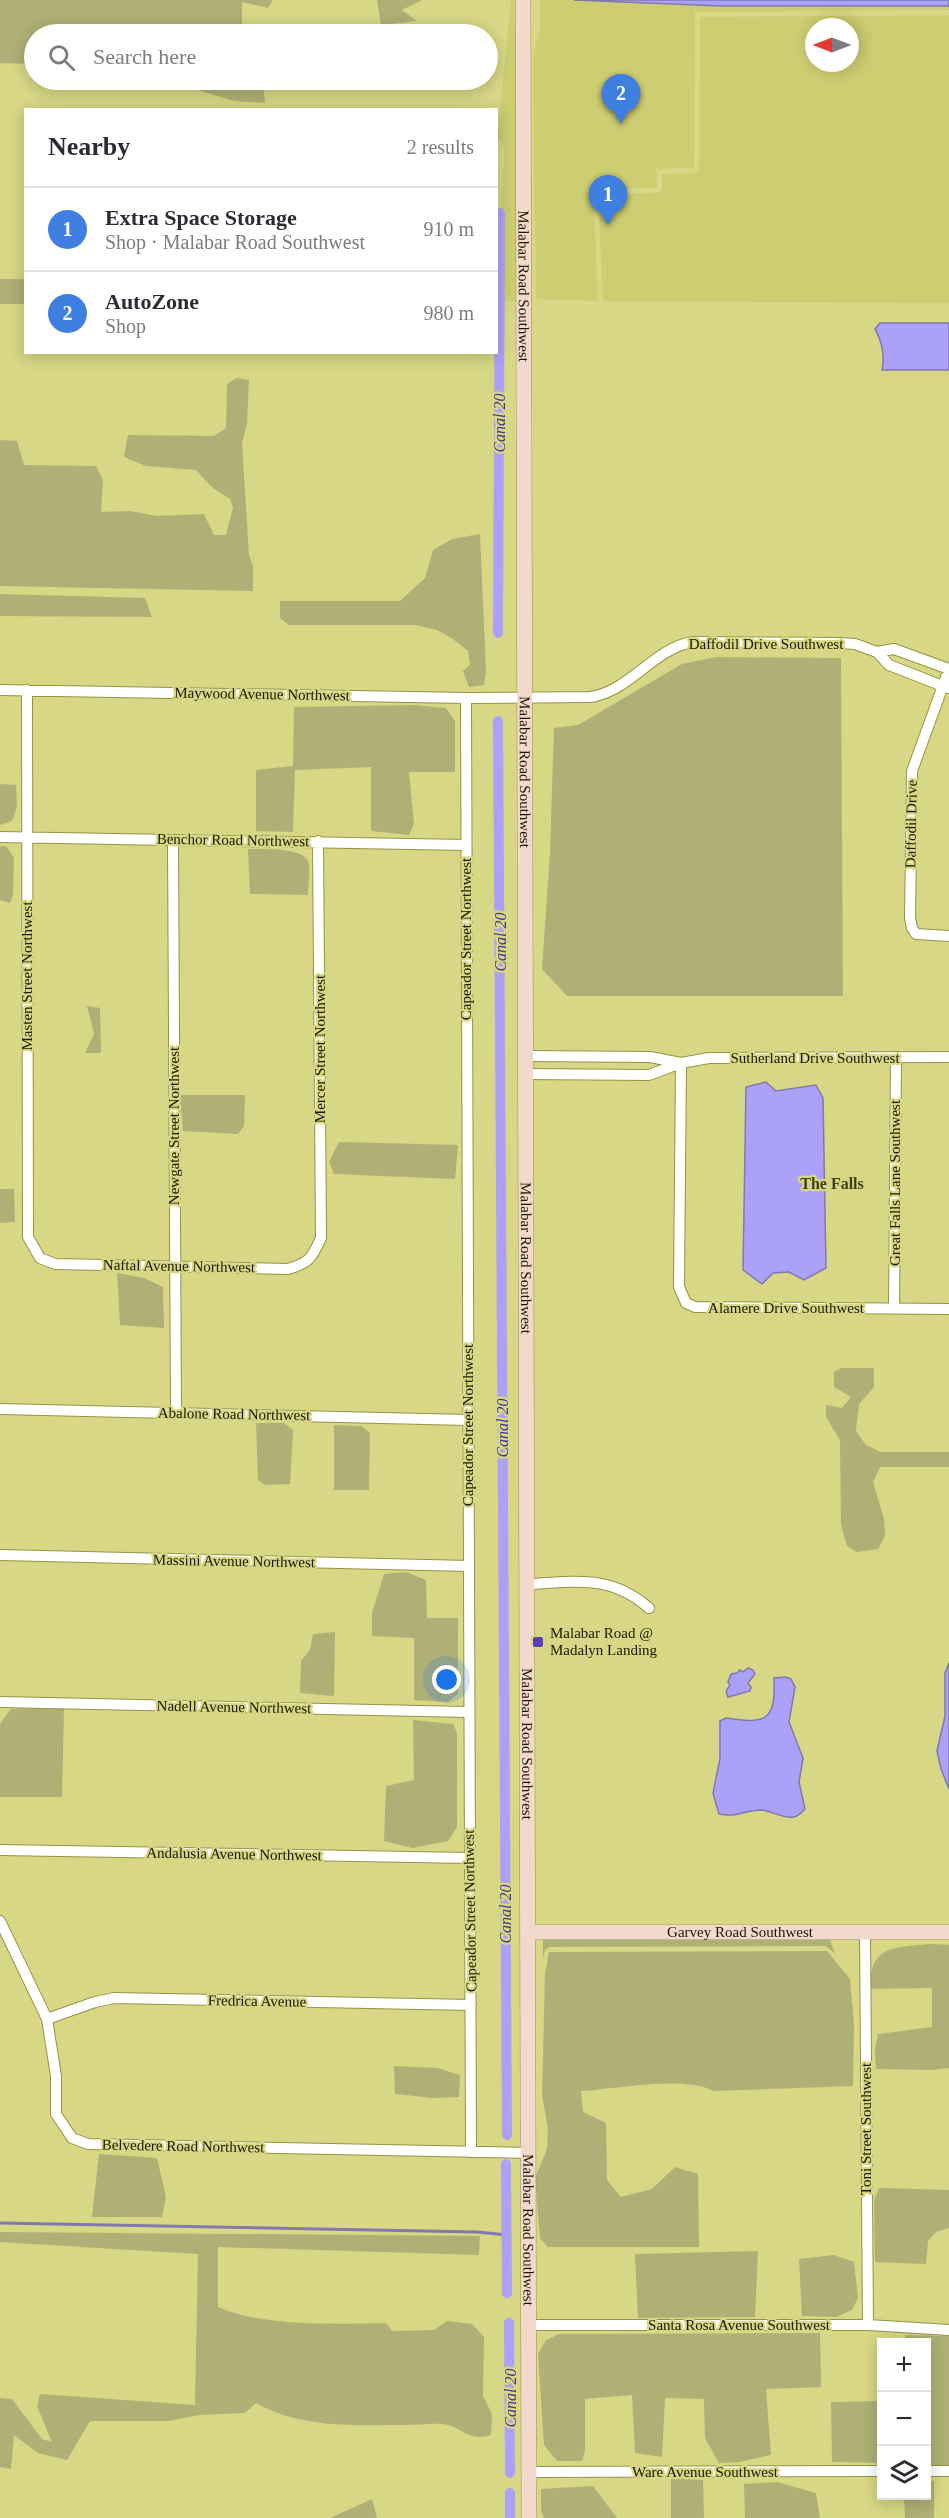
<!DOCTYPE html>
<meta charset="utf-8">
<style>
body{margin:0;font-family:Georgia,serif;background:#f2f2f3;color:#2b2b33}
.controls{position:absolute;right:18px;bottom:18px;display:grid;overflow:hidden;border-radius:0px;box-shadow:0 3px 15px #0003}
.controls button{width:54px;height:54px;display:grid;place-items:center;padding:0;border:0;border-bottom:2px solid #e1e1e2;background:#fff;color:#2b2b33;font:30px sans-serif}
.compass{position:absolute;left:805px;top:18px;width:54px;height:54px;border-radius:50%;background:#fff;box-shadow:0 3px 15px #0003;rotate:270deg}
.you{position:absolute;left:447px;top:1680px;width:21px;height:21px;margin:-15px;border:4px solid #fff;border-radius:50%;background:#1a73e8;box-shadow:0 0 0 9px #1a73e833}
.badge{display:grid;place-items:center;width:39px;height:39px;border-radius:50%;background:#1a73e8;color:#fff;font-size:20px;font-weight:700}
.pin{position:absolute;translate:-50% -50px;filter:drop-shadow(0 2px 3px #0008)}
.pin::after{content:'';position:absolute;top:32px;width:21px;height:18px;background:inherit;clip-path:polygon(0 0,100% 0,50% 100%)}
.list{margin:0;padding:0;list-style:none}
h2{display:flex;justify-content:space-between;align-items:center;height:78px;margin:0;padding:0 24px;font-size:26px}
h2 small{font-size:20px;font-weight:400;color:#7c7c81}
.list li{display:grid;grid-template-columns:39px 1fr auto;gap:18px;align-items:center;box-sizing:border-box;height:84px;padding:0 24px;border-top:2px solid #e1e1e2}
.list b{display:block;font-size:22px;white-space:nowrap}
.list p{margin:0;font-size:20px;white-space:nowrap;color:#7c7c81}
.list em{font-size:20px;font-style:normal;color:#7c7c81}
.icon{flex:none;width:33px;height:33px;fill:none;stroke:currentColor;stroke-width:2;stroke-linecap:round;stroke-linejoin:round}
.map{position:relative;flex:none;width:949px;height:2518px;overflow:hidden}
.search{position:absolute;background:#fff;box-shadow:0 3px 15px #0003;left:24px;top:24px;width:474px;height:66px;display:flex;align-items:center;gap:15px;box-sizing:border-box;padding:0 21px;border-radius:33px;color:#7c7c81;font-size:22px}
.panel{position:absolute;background:#fff;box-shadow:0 3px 15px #0003;left:24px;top:108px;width:474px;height:246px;border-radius:0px}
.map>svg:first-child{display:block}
</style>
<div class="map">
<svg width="949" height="2518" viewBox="0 0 949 2518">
<rect width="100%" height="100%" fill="#d7d785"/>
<!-- built -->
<path fill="#cdcd72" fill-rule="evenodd" d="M511,0H517V301H497V258L505,149L497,138Z
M540,0H949V10L695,12L694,168L657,169V188L599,189V208H594L598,301L536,299L533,56L540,27Z
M949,15V303L603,301L599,213L604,209L605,194L659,193L662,190V174L694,173L699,170L700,17ZM814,27H850V63H814Z"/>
<!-- green -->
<path fill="#afb075" d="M0,0H273L268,8L242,2V34H34V64L0,63Z
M377,0H422L402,10L417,21L381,25Z
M164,80H263L265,103L234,101Z
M0,279H25V304H0Z
M236,378L249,380L247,424L242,443L249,555L253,566V591L0,586V440L17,441L24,465L96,466L103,480L101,512L130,511L157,516L204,514L214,535H226L233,507L230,499L213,488L196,470L146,466L124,457L128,435L214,436L226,428L227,384Z
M480,534L486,671L484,685L469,687L463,671L470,665L468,651L453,639L437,630L415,625H289L280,618V601H400L425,578L433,550L452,539Z
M0,594L145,598L152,617L0,616Z
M716,657L841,658L843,996H567L542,969L550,853L554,728L578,725L682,664Z
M414,705L446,708L455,721V772H409L414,824L409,835L371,831V767L295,770L293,832L256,831V770L293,766L294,707Z
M0,784L16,785L17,807L12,821L0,825Z
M0,846H6L14,858L13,895L10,903L0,900Z
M248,849C262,849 302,847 308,861C311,870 308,886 308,895L250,894Z
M87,1006L100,1008L101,1053H85L94,1034Z
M180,1095H245L244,1126L238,1134L183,1131Z
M339,1142L458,1145L455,1179L334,1174L329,1162Z
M0,1189H14L15,1222L0,1223Z
M117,1273L144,1278L163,1287L164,1328L120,1325Z
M841,1368H874V1387L859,1404L856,1431L866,1445L881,1452H949V1467H880L873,1482L884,1519L885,1536L878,1549L857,1552L847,1546L841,1525L840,1440L826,1417V1405L842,1408L851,1397L834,1387V1372Z
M256,1423H284L293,1430L290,1484L265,1485L258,1480Z
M334,1425L361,1426L370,1433L369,1490H334Z
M406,1572L426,1580L427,1618H458V1694L448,1702L414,1700V1638L372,1636V1613L384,1574Z
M335,1632L334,1696L300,1693L301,1661L310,1650L313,1634Z
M64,1708L62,1797H0V1724L11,1709Z
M413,1720L453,1724L457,1733V1827L448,1841L413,1848L384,1841L386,1786L414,1780Z
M543,1938L830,1939L835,1954L826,1946L549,1947L545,1950L543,1957Z
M931,1944L949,1945V2068L931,2070L876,2069L875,2049L878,2034L932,2027V1988L871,1989C867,1945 897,1947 931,1944Z
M827,1951L850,1979L854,2025L853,2086L713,2091C687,2075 615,2089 581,2091L583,2112L606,2123L607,2180L621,2197L652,2189L675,2167L698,2174L699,2247H548L540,2238L535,2178L547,2149L548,2128L542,2095L545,1975L549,1952Z
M394,2066L437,2068L460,2075L459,2097L433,2098L395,2094Z
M99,2154L157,2158L166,2197L162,2217H92Z
M879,2188L949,2190V2228L936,2232L928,2241L926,2264L875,2262L874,2200Z
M0,2232L480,2236L479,2255L218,2247V2307C264,2327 335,2324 386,2323L392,2331L434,2330L447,2321L472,2324L484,2337L483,2396L492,2414L491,2435C467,2442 463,2427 443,2424C431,2423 418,2425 406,2425C353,2425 303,2429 256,2403L245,2413L199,2415L169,2421H90L67,2460L38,2453L14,2435L11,2469L0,2467V2398L12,2399L42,2439L52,2442L37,2406L40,2394L195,2405L198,2254L0,2242Z
M758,2251L755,2317L638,2318L635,2254Z
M834,2255L854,2262L858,2298L852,2310L836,2317L802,2316L799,2259Z
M820,2333L821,2387L766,2389L771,2455L740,2462L719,2463L705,2438L704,2399L665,2398L662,2457L635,2453L632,2395L585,2399V2451L582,2461H557L544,2445L538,2354L546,2340L559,2334Z
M905,2335L949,2336V2465H927L926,2342H906Z
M881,2401V2463L832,2462L831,2402Z
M671,2478L703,2480L704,2518H671Z
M927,2480L934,2481V2518H905L904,2496H926Z
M777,2482L816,2493L820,2518H745L744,2484Z
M593,2486L617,2518H544L541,2510V2489Z
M372,2499L377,2518H330Z"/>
<!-- water -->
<path fill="#aca1f9" stroke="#8078ae" stroke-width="1.5" d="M574,0H949V6H721Z
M880,323H949V370H882C885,357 882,341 875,329Z
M766,1082L776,1091L816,1085L823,1098L826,1268L804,1280L789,1272L773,1273L762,1284L743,1270L746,1087Z
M949,1663V1789L941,1769L937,1751L945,1716V1673Z
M748,1668L753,1670L755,1674L748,1683L751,1687L750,1691L728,1697L726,1691L730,1685L728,1682L731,1674L737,1673L740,1670L743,1672Z
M786,1677L791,1679L795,1687L789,1722L803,1758L799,1782L805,1809C802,1812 799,1816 794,1817C783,1819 772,1811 761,1810C745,1810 736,1818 719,1814L713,1793L720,1759V1721L726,1718C765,1724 776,1722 774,1678Z"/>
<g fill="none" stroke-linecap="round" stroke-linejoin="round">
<!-- stream -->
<path stroke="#8078ae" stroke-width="3" d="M0,2223L477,2232L507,2235"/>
<!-- canal -->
<path stroke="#aca1f9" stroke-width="10" d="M498,633L500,213
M498,721L507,2135
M506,2164L507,2293
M509,2323L510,2473
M510,2518V2493"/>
<!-- street casing -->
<g stroke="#949443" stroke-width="12">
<path id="street" d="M877,652L889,665L948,688
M949,669L912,771L910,918L912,928L916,934L949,936
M0,690L466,698L590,697C629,692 653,649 692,642L840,643L855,644L877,652L894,649L949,669
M27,690L28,1237L40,1258L55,1264L288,1269C309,1263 312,1258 321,1238L318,841
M466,698L471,2152
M0,837L466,845
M173,840L176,1413
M526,1056L650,1057L681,1063
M681,1063L679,1287L686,1303L695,1307L949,1309
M526,1074L649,1075L681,1063L709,1058L949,1057
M894,1308L896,1057
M0,1409L468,1420
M0,1555L469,1566
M528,1584C576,1582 610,1574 649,1608
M0,1702L468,1712
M0,1850L469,1858
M0,1921L47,2019L56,2076V2114L72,2138L88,2144L529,2153
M865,1932L868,2325
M47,2019L95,2002L114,1998L471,2005
M530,2325H868L949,2330
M926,2471H949
M529,2472L882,2471"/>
</g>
<!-- secondary casing -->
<g stroke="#949443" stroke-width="16">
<g id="secondary">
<path id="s1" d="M523,0L529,2518"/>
<path id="s2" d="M530,1932H949"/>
</g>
</g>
<!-- street -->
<use href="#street" stroke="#fff" stroke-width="10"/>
<!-- secondary -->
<use href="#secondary" stroke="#f2d9cb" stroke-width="15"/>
</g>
<!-- markers -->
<rect fill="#5b3eb6" stroke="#d7d785" stroke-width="2" x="532" y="1636" width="12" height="12" rx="3"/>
<g text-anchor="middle" stroke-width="4.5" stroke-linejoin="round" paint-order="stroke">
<!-- street labels -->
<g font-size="15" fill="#1b1a00" stroke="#d7d785">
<text dy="5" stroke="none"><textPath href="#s1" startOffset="286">Malabar Road Southwest</textPath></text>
<text x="766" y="649">Daffodil Drive Southwest</text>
<text transform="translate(262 694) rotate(1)" y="5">Maywood Avenue Northwest</text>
<text dy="5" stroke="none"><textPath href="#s1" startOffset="772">Malabar Road Southwest</textPath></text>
<text transform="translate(911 824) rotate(-89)" y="5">Daffodil Drive</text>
<text transform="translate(233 840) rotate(1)" y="5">Benchor Road Northwest</text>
<text transform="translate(466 939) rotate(-90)" y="5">Capeador Street Northwest</text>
<text transform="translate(27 976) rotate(-90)" y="5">Masten Street Northwest</text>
<text transform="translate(320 1049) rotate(-90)" y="5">Mercer Street Northwest</text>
<text x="815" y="1063">Sutherland Drive Southwest</text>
<text transform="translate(174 1126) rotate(-90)" y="5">Newgate Street Northwest</text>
<text transform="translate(895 1183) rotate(-90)" y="5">Great Falls Lane Southwest</text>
<text dy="5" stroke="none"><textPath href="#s1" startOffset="1258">Malabar Road Southwest</textPath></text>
<text transform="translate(179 1266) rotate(1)" y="5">Naftal Avenue Northwest</text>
<text x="786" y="1313">Alamere Drive Southwest</text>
<text transform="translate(234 1414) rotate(1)" y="5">Abalone Road Northwest</text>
<text transform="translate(468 1425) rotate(-90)" y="5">Capeador Street Northwest</text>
<text transform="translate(234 1561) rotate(1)" y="5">Massini Avenue Northwest</text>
<text transform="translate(234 1707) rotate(1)" y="5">Nadell Avenue Northwest</text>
<text dy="5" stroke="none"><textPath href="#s1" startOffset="1744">Malabar Road Southwest</textPath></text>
<text transform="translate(234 1854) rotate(1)" y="5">Andalusia Avenue Northwest</text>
<text transform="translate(470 1911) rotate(-91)" y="5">Capeador Street Northwest</text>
<text dy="5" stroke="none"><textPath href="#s2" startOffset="210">Garvey Road Southwest</textPath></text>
<text transform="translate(257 2001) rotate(1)" y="5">Fredrica Avenue</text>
<text transform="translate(866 2129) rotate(-90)" y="5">Toni Street Southwest</text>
<text transform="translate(183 2146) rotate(1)" y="5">Belvedere Road Northwest</text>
<text dy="5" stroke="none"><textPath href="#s1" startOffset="2230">Malabar Road Southwest</textPath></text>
<text x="739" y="2330">Santa Rosa Avenue Southwest</text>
<text x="705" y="2477">Ware Avenue Southwest</text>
</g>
<!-- poi labels -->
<g font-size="15" fill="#1b1a00" stroke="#d7d785" text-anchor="start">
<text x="550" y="1638">Malabar Road @<tspan x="550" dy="17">Madalyn Landing</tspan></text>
</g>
<!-- water labels -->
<g font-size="16" font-style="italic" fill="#4a3296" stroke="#d7d785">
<text transform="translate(499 423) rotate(-90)" y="6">Canal 20</text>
<text transform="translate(500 942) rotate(-90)" y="6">Canal 20</text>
<text transform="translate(502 1428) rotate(-90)" y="6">Canal 20</text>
<text transform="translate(505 1914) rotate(-90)" y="6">Canal 20</text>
<text transform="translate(510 2398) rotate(-90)" y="6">Canal 20</text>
</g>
<!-- neighbourhood labels -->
<g font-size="16" font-weight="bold" fill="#403f14" stroke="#d7d785">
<text x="832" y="1189">The Falls</text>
</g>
</g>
</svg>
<div class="controls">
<button>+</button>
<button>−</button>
<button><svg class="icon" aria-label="layers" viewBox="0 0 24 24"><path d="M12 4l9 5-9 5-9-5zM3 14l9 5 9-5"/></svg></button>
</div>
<svg class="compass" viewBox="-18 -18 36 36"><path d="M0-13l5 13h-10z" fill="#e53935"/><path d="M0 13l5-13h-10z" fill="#7c7c81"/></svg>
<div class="you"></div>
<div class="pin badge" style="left:608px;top:225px;background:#3f7fe0">1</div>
<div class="pin badge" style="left:621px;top:124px;background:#3f7fe0">2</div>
<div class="search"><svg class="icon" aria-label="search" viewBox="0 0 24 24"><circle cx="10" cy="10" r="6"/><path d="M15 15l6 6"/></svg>Search here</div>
<section class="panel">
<h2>Nearby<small>2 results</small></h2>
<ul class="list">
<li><span class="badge" style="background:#3f7fe0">1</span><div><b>Extra Space Storage</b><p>Shop · Malabar Road Southwest</p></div><em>910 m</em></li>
<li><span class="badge" style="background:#3f7fe0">2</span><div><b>AutoZone</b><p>Shop</p></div><em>980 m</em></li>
</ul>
</section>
</div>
